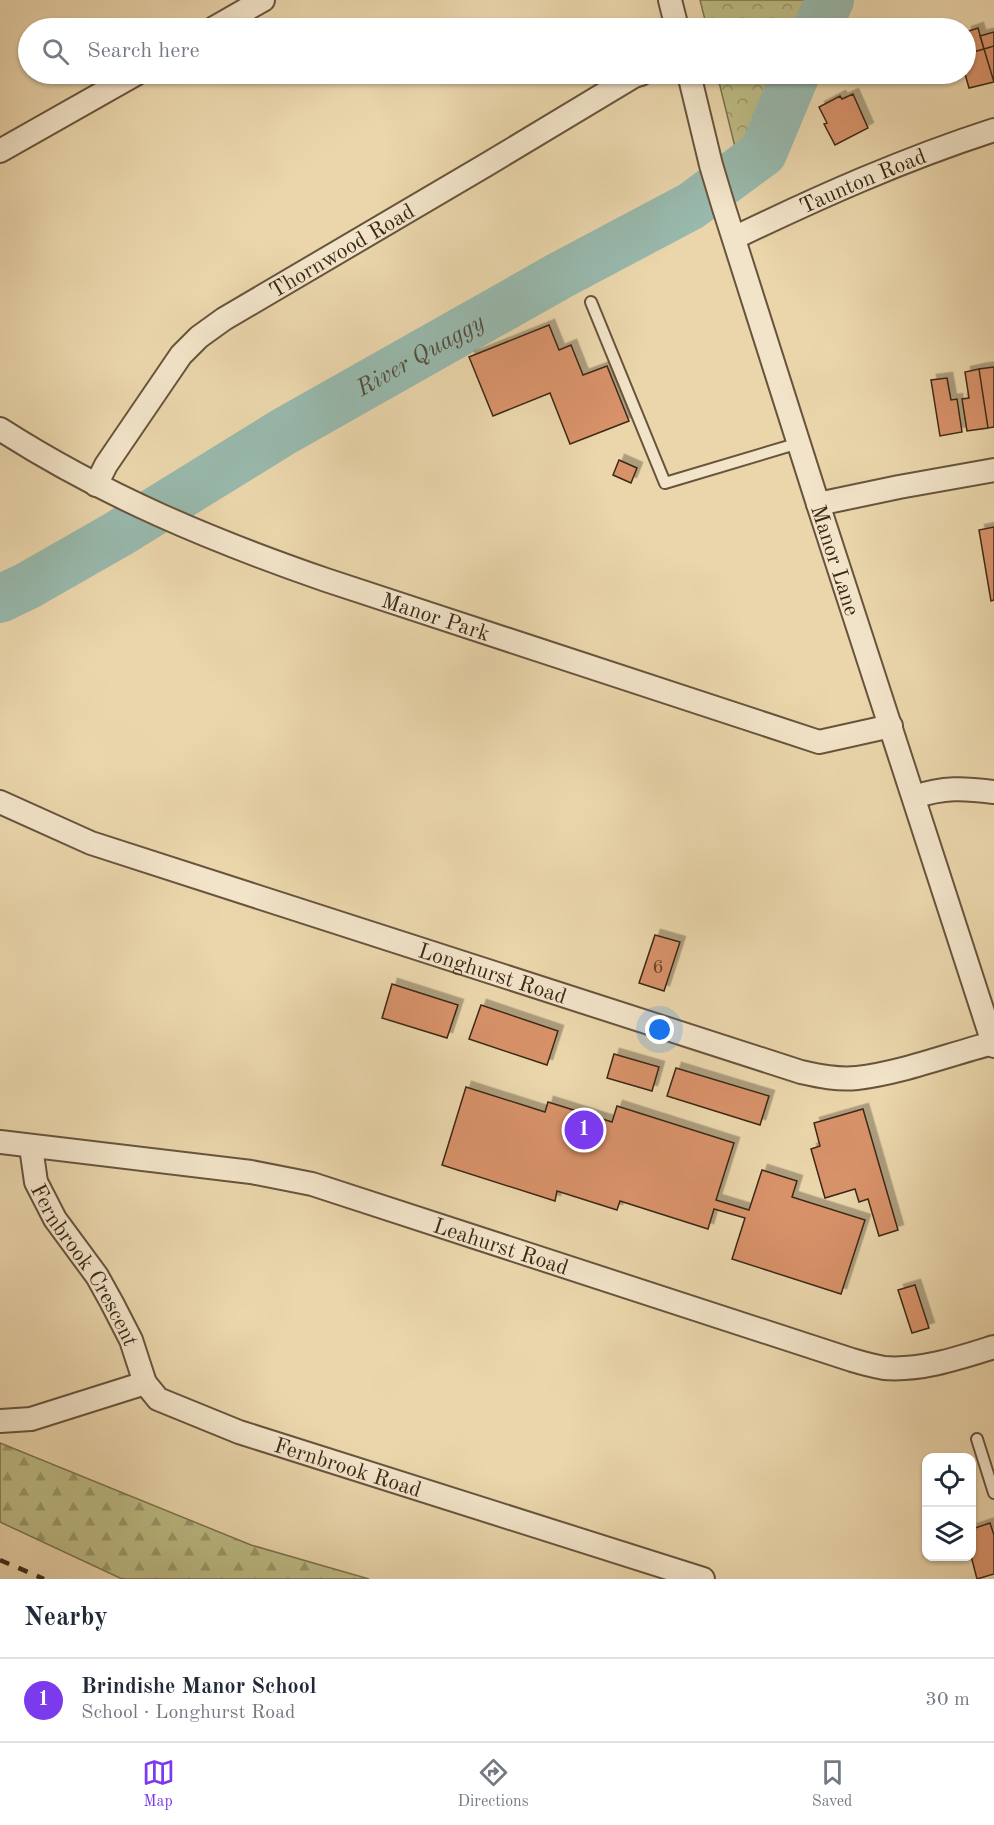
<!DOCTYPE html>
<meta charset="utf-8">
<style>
body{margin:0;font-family:"Old Standard TT",serif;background:#f6f6f7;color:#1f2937}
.controls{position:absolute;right:18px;bottom:18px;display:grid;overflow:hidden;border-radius:12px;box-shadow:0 2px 4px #0004}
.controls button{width:54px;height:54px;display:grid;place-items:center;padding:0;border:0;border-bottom:2px solid #e0e1e3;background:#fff;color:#1f2937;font:30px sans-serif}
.you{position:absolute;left:660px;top:1030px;width:21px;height:21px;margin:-15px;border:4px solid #fff;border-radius:50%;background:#1a73e8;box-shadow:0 0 0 9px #1a73e833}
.badge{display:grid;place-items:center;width:39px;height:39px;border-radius:50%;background:#7c3aed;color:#fff;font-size:20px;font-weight:700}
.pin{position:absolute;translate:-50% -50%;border:3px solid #fff;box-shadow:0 2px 6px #0006}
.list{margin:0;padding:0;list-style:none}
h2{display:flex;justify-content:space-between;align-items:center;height:78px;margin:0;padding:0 24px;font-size:26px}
h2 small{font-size:20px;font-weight:400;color:#747a83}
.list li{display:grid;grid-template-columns:39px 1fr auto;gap:18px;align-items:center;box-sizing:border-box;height:84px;padding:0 24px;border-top:2px solid #e0e1e3}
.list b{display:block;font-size:22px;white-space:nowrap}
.list p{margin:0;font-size:20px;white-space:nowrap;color:#747a83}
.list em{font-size:20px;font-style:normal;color:#747a83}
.icon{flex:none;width:33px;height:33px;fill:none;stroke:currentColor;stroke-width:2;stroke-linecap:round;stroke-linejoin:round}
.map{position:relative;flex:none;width:994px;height:1579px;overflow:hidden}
.search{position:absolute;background:#fff;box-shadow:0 2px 4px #0004;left:18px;right:18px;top:18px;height:66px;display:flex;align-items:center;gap:15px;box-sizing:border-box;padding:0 21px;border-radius:33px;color:#747a83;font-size:22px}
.sheet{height:162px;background:#fff}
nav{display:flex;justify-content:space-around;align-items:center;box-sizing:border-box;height:84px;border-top:2px solid #e0e1e3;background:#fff;font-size:16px;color:#747a83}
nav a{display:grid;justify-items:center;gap:3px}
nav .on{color:#7c3aed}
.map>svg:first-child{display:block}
</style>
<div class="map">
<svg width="994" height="1579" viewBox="0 0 994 1579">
<defs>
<pattern id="forest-firs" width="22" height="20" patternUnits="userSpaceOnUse" patternTransform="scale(1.5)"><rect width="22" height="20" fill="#bdbc85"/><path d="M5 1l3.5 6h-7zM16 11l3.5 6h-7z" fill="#9b996c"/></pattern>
<pattern id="park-crowns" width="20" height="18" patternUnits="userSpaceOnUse" patternTransform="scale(1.5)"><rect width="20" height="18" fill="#bdbc85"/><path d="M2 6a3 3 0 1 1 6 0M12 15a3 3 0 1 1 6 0" fill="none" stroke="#9b996c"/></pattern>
<filter id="shadow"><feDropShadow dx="5.5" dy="-5.5" stdDeviation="0" flood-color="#0004"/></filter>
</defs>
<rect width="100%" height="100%" fill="#ebd6ac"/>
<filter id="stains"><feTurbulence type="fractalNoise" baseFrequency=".00333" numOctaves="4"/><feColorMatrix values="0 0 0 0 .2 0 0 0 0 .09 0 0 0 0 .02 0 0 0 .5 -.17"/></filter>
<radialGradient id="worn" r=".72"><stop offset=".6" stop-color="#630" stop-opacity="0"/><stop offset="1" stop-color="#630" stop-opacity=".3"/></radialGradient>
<!-- forest -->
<path fill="url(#forest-firs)" stroke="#7c724e" stroke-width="1.5" d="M0,1443L251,1545L369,1579H122L0,1522Z"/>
<!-- park -->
<path fill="url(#park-crowns)" stroke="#7c724e" stroke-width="1.5" d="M700,0H839L816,7L807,28H707Z
M717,74H786L768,119L751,147L736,151Z"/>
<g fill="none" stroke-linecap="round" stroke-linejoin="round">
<!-- river -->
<g stroke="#98b9ad" stroke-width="48">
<path d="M817,28L830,0"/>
<path id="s1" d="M0,599L27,586L118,534L283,432L559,276L691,206L763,153L796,74"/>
</g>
</g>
<!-- building -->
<path fill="#d8926a" stroke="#3c2916" stroke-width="1.5" filter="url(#shadow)" d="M978,28L984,49L966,54V32Z
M994,32V46L984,49L980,36Z
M994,46V82L984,49Z
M984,49L994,82L969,88L965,74L966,54Z
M853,94L868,128L835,145L824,124L827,123L819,107L840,96L842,99Z
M549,325L559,350L571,345L583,375L607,366L629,421L570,444L550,393L493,416L469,357Z
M994,367V427L988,428L979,369Z
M979,369L988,428L967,431L962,399L969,398L965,372Z
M947,378L951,400L957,399L962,432L940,436L931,380Z
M619,460L637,468L631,483L613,475Z
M994,527V600L991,601L979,530Z
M655,935L680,942L664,991L639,983Z
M392,984L458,1005L447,1038L382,1018Z
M481,1005L558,1031L547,1065L469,1039Z
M614,1054L659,1067L652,1091L607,1078Z
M676,1068L769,1096L760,1125L667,1096Z
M466,1087L545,1112L548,1102L612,1122L617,1106L734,1143L716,1200L749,1210L762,1170L797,1181L792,1197L865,1220L841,1294L732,1259L745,1218L714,1209L708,1229L620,1201L617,1210L557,1191L555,1201L442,1165Z
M863,1109L898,1230L879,1236L868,1199L859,1202L855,1189L825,1198L811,1149L820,1146L814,1123Z
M915,1285L929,1328L912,1333L898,1290Z
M990,1523L994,1535V1574L977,1579L971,1556L972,1529Z"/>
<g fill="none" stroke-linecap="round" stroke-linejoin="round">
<!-- lane casing -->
<g stroke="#68543c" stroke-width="14">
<path id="lane" d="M591,302L665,483L799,443
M977,1439L994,1493"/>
</g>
<!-- street casing -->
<g stroke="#68543c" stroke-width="26">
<g id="street">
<path d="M670,0L677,28"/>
<path d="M214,28L263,0"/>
<path id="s2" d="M689,74L711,165L723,205L818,504L994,1046"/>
<path d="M0,151L136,74"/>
<path id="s3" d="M734,238C819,197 904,159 994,130"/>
<path id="s4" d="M0,429C103,495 210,540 326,580L819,742L891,726"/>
<path id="s5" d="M96,485L106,465L181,355L199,337L224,319L486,165L634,76L641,74"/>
<path d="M818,504L899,487L994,470"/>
<path d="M914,797C944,787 963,788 994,792"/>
<path id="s6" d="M0,802L91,843L801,1072C819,1076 838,1080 857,1078C901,1073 950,1054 993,1043"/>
<path id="s7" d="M0,1142L251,1172L312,1184L852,1360C862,1363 873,1366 884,1368C921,1371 959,1358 994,1347"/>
<path id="s8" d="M31,1147L36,1182L55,1219L97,1276L112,1303L131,1340L145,1383L158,1399L239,1432L703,1579"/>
<path d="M0,1421L31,1419L145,1383"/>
</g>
</g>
<!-- lane -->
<use href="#lane" stroke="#f2e4c9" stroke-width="10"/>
<!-- street -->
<use href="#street" stroke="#f2e4c9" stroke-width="22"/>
<!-- rail -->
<path stroke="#3c2916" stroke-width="4.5" stroke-dasharray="10 10" stroke-linecap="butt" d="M0,1560L44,1579"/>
</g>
<g text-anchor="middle" stroke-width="6" stroke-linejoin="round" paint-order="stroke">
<!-- number labels -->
<g font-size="20" fill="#63432b">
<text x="658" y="973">6</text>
</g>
<!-- street labels -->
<g font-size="22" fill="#3c2916" stroke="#f2e4c9">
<text dy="8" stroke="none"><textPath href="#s3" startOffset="141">Taunton Road</textPath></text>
<text dy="8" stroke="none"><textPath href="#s5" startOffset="348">Thornwood Road</textPath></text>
<text dy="8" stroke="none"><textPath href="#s2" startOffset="508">Manor Lane</textPath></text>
<text dy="8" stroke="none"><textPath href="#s4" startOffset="476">Manor Park</textPath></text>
<text dy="8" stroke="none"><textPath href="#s6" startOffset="522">Longhurst Road</textPath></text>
<text dy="8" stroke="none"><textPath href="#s7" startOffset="514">Leahurst Road</textPath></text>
<text dy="8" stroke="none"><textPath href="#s8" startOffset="132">Fernbrook Crescent</textPath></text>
<text dy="8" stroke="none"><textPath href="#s8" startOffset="488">Fernbrook Road</textPath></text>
</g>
<!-- water labels -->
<g font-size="24" font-style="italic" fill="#534d3c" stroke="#f2e4c9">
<text dy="8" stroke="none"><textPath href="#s1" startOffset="486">River Quaggy</textPath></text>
</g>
</g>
<rect width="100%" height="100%" filter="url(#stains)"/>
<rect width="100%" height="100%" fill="url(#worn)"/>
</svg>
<div class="controls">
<button><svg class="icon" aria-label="locate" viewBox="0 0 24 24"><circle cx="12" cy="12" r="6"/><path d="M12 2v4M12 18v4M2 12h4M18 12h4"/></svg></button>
<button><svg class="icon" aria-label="layers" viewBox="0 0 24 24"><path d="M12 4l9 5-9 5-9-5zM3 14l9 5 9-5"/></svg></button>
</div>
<div class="you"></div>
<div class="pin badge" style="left:584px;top:1130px">1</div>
<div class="search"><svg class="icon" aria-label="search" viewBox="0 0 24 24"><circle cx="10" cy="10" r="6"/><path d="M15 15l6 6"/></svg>Search here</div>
</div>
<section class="sheet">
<h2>Nearby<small></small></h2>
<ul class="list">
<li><span class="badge">1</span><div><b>Brindishe Manor School</b><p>School · Longhurst Road</p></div><em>30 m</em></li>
</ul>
</section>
<nav>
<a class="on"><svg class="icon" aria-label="map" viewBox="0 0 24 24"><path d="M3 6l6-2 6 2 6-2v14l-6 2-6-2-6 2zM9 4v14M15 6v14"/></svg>Map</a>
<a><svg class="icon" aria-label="directions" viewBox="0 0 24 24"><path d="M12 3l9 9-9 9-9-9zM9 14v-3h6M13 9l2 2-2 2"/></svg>Directions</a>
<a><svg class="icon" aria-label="saved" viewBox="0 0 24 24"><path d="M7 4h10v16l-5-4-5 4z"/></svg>Saved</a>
</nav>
